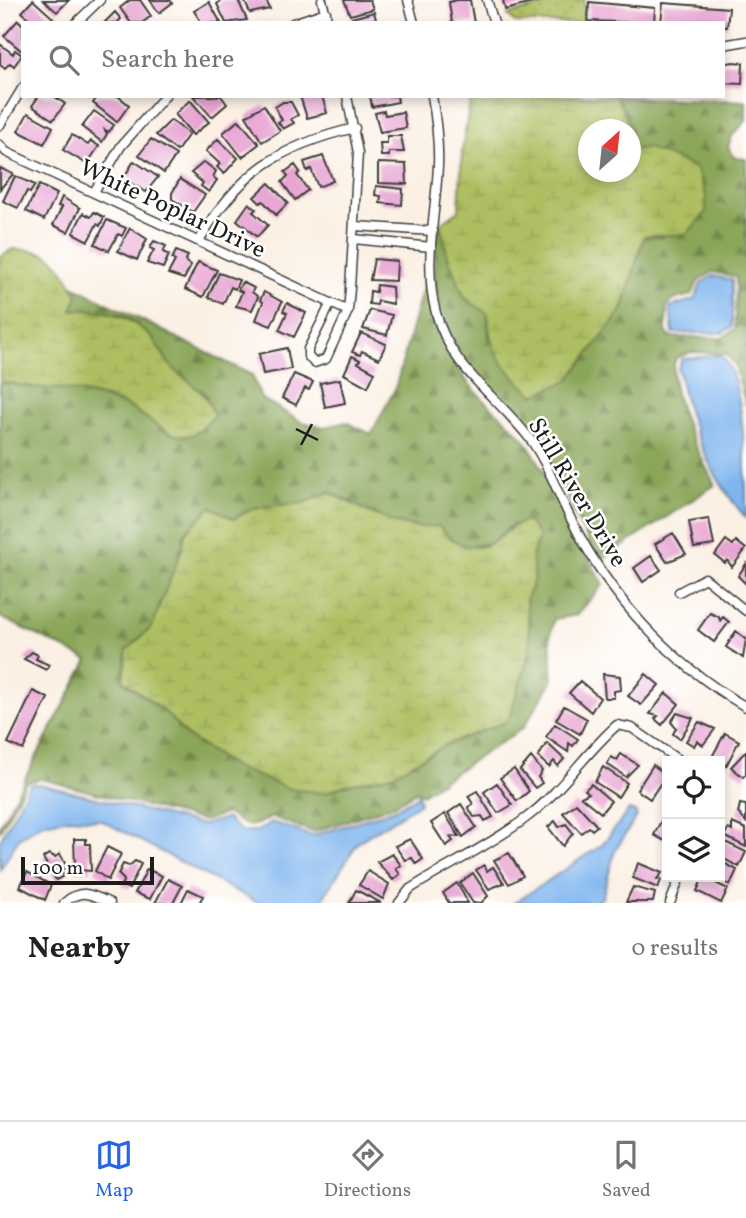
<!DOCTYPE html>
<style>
body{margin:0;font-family:Vollkorn,serif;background:#f2f2f2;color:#202124}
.controls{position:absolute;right:21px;bottom:21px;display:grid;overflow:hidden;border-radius:0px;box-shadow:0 4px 10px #0003}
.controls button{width:63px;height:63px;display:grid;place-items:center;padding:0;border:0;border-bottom:2px solid #e0e0e0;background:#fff;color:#202124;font:35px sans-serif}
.compass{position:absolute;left:578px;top:119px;width:63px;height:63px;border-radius:50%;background:#fff;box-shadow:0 4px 10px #0003;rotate:27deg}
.scale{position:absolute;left:21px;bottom:18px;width:133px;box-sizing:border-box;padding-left:7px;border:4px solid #1c1c1c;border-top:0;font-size:19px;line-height:24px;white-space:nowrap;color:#1c1c1c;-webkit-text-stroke:5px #fff;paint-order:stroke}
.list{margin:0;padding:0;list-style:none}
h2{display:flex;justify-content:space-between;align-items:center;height:91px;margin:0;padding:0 28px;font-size:30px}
h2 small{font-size:23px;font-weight:400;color:#757577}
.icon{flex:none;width:38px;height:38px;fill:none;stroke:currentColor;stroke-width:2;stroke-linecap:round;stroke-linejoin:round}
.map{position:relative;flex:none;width:746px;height:903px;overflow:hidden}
.search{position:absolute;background:#fff;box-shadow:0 4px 10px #0003;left:21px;right:21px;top:21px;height:77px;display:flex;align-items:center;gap:18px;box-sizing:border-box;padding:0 24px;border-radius:0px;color:#757577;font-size:26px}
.sheet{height:217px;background:#fff}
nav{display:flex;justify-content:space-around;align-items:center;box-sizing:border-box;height:98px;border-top:2px solid #e0e0e0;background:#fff;font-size:19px;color:#757577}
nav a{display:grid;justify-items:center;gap:4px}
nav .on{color:#2563eb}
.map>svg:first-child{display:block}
</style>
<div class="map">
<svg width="746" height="903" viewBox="0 0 746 903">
<defs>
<pattern id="green-dots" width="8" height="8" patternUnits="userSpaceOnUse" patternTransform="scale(1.75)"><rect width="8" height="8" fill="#aebf62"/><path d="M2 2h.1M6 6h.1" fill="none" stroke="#95a454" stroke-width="1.8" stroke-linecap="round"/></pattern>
<pattern id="forest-firs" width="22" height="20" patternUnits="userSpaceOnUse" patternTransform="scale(1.75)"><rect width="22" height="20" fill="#8aa658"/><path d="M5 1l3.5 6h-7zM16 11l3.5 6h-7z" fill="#708648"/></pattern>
<pattern id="wetland-marsh" width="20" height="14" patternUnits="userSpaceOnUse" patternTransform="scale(1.75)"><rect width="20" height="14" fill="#aebf62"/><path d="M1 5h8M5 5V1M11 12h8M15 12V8" fill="none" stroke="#95a454"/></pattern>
</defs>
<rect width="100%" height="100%" fill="#fff"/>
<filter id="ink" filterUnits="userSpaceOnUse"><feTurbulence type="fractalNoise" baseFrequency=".0143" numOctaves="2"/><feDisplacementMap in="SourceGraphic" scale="14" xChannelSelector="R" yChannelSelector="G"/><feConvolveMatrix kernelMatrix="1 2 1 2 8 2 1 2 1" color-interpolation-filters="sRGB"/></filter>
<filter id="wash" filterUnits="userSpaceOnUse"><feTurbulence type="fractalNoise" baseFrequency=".00686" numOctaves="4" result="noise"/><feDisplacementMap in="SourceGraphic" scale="28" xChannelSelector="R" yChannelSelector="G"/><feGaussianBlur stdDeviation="1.57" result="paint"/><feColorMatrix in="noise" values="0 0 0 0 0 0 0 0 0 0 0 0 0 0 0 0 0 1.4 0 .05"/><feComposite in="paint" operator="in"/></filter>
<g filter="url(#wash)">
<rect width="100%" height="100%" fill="#fbf0e3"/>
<!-- green -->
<path fill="url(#green-dots)" stroke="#656e3f" stroke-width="2" d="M562,0H585L583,23H515L508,15Z"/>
<!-- forest -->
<path fill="url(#forest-firs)" stroke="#53613a" stroke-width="2" fill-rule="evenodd" d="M617,97L746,101V121L732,136L728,147L735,158L746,159V405L735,366L727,354L692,352L676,358C663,387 701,458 715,485L600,561C574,522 562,475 535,437C521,418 502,405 486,387C445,344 424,283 440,224L449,260L488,314L489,337L622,310L644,236L663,237L631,151V128ZM713,272L736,277L735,329L722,338L670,337L666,331L667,305L676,299L692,295L698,281Z
M426,276C429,323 448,363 480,396C496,413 516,426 529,446C557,490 574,540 604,584L577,615L554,619L550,637L553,680L523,728L422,794L417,791L392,806L313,832L272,817C246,830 250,828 226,813L204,821L41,779L26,782L0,831V825L88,660L0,617V382L31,387L57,386L84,392L125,405L170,432L208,397C194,385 178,376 166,362C152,345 144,323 121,315C106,310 86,312 71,310L78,296L73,286L252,375L261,398L302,422L325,427L346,422L371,434L395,389ZM329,492L391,522L424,528L468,547L491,543L513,524L539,537L532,556L534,578L526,599L530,640L527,661L508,721L447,744L392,775L344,785L325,793L237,768L187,736L165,712L123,681L127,650L151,628L182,549L185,533L234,519L253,508L305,503Z"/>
<!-- wetland -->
<path fill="url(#wetland-marsh)" stroke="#656e3f" stroke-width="2" fill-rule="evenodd" d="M471,96H616L631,128V150L648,148L696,168L706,196V212L687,234L644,236L622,310L568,381L534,395C505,369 489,355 488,314L465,298L449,260L440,224L459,210L462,151ZM588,130H630V172H588Z
M12,249C56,251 58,259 78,296L72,310C102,308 129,314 151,337C160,347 164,359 173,368C192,387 206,389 214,416C206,425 197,437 183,436C163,435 145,414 127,406C97,392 64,389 32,387C21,386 11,382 0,382V257Z
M329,492C363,509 400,533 439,526C450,542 471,553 491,543C507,536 508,525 528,521L539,537L532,556L534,578L526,600L530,640L527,661L508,721L447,744L392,775L345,785L325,793L290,789L237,768L187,736L165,712L123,680L127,650L151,628L182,549L185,533L211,507L234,519L253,508L305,503Z"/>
<!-- water -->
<path fill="#7fb5ee" stroke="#4e6885" stroke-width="2" d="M713,276L732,280V327L722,333H673L670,307L695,299L701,283Z
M721,355C746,378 746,481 746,518C709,475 688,424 678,369L682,359Z
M30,784H40L203,825L226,818L241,831H257L272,822L312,836L393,810L418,795L420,803L358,842L320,903H258L101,820L69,818L41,824L19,838L0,870V840Z
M629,810L635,812L637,816L615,851L602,898L593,903H514L602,845Z"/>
<g id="blocks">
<!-- building -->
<path fill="#e8a5d3" d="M33,0L53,18L49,23H33L22,12Z
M43,0H69L57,12Z
M130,0H140L151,16L142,23H131L120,8Z
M150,0H170L172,3L159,13Z
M222,0H238L247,20L226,23L217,4Z
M244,0H266L270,9L250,13Z
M344,0H370L373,9L350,15Z
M457,0H470L474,23H452L449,2Z
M503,0H540V1L505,10Z
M209,2L221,23H202L194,11Z
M589,2L655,8L654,23L588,21Z
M663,3L729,8L727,27H723V23H661Z
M115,12L121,19L117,23H104Z
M374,12L377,23H353L352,18Z
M18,20L23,25V52L4,36Z
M0,44L13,54L15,50L22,55L14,66L10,63L5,68L0,64Z
M733,62L743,63L742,84L723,83V64Z
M39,96H54L65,104L53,120L32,106Z
M98,96H118L129,105L117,122L93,103Z
M193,96H221L227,104L212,117Z
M300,96H322L327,113L307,118Z
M370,96H397L398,102L372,107Z
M190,100L209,122L193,135L175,114Z
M283,102H291L298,115L291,119L294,123L283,129L278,122L282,120L275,107Z
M264,105L280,131L262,142L246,116Z
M94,111L114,125L109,132L105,130L107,134L102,142L82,127Z
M384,111L385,115L403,112L406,128L380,132L375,113Z
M28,113L53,127L44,144L18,131Z
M171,120L189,134L177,151L156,135Z
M239,120L259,144L242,157L223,133Z
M72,135L88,145L91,141L99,146L87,164L63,150Z
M387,136H401L404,152H389V156H381L380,143H387Z
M151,139L176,155L164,173L139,155Z
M218,139L238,158L224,174L217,167L220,164L206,151Z
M323,156L333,181L318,187L311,169L307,171L304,162Z
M134,161L158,177L146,192L123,179Z
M204,162L216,171L213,177L217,180L209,192L201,186L203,183L191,173Z
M378,163L406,164L407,184L378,183Z
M295,165L300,172L297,175L308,190L295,200L282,182L288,176L285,172Z
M0,168L13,174L0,189Z
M15,176L35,185L30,193L27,191L18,208L3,201Z
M180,179L205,195L193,212L172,199V193Z
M269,183L288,203L276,215L263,201L260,203L254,197Z
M39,185L57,194L44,220L26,211Z
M376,186L403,189L402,205L380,203L381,196L375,195Z
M62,197L80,208L68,232L53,225L62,207L58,206Z
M249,203L256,209L253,212L268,225L257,237L237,220Z
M94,212L104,217L100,226L97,224L88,241L73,233L83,213L91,217Z
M107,220L126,228L122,236L118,234L109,251L95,244Z
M130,228L147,239L137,260L118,251Z
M154,241L166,246L163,252L169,255L163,268L147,263L154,250L150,248Z
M176,251L188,256L185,261L191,266L184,279L168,274L175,261L172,259Z
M374,259L397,261L396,281L370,280Z
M198,262L217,270L203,297L185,289Z
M219,273L239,280L235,289L231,287L223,304L208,297Z
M242,282L254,288L252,292L258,297L252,310L236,306L242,292L238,290Z
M377,285L392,287L393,304L378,301L377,305L369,304L370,291L376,292Z
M264,292L282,302L271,326L256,320L263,302L260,300Z
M287,303L306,313L294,337L279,330L287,313L283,311Z
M370,310L392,315L387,335L363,329Z
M361,333L386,344L379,359L362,351L360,355L352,352Z
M287,348L291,369L263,374L259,354Z
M352,356L360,360L358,363L375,372L368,387L344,374Z
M294,374L313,382L309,390L305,388L296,405L282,398Z
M340,379L345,403L325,407L320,383Z
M709,519L714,545L694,548L689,522Z
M673,533L686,554L667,562L655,544Z
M726,540L733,545L736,541L746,549L732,567L727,560L725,563L715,555Z
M651,556L661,570L643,582L634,568Z
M746,564V584L738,576Z
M710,613L719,617L720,621L723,617L729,622L714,642L698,630Z
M736,631L746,639L743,658L726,647Z
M32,652L38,655L36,659L49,665L46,670L24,659Z
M603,674L620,676L621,690L614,691V698H605Z
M646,674L659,685L641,705L628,696Z
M580,681L600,698L591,712L569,693Z
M33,691L48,698L23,750L8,743Z
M666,693L679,704L662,725L655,719L658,716L650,714Z
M564,706L587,719L580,734L556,720Z
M677,713L693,718L680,739L673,734L676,728L671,722Z
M699,722L715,729L703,745L697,741L694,746L686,741Z
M555,724L578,739L573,746L569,743L568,752L546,737Z
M725,733L739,741L726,766L712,757Z
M547,743L564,759L558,766L554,761L549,767L538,757Z
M746,751V774L743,777L731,767Z
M621,754L638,765L626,777L607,764L611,757L617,760Z
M531,757L542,771L538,777L542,783L535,788L520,770Z
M653,765L666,775L650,799L637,790Z
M603,767L627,783L618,797L595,782Z
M514,769L529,791L517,801L500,778Z
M497,783L512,805L498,813L484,792Z
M591,784L611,801L601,813L581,797L589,793L585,790Z
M477,791L493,817L485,821L482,816L474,817L468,807L473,804L468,796Z
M576,803L597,826L592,830L589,827L581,833L563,813Z
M461,804L476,827L463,837L448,813Z
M740,804L746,805V822L738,813Z
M445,814L459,836L450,837L453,841L446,846L431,823Z
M555,821L559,827L566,824L573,833L563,846L548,827Z
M661,821L667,824V842L654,835Z
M732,823L746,829V847L724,836L728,829L732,831Z
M74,839H86V844H90L91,871L75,870Z
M410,839L423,859L416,864L412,858L405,860L395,846Z
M721,840L746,852L739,867L720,857Z
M107,847L121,854L108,880L95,871Z
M509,853L523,876L509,884L494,860Z
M49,854L55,857L60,854L67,867L60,870L64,876L56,880L43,858Z
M392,854L401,865L396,869L400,874L393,880L377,862Z
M135,861L141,864L129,889L121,885L124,880L118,874L123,864L129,866Z
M720,861L737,870L730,885L714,877H720Z
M638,863L662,873L657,879L661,880L658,888L633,878Z
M484,865L487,871L493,867L504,883L489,889L476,870Z
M147,869L162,876L150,899L135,893Z
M368,871L389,884L383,899L359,885Z
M27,872L51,885L45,900L20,887Z
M473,873L488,896L481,903H473L460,883Z
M703,877L728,889L721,903L697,891Z
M168,879L182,886L173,903H155Z
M457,883L461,890L468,903H449L443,893Z
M633,887L655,893L653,902H626Z
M188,889L203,896L199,903H181Z
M356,890L381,903H349Z"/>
</g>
</g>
<g filter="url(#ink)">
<use href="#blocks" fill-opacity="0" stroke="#3d3c3a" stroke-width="2"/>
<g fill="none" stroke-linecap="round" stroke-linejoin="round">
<!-- minor casing -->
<g stroke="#3d3c3a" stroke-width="11">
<path id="minor" d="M322,0L328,23
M408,0L414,23
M487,0L494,23
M76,23L100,0
M293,23L326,12
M723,45L746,41
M432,96C436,119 439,142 438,165C436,213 423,265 436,313C452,371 496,394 530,439C548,463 557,493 571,519C610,598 670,663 746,707
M0,125L23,87
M0,145L6,152L348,311
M94,192L121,146L165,96
M355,226L433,231
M354,239L431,247
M199,241C237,174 280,145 355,128
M331,303L308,349V356L314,363L326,359L348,311L350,288L358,153L347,96
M679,592L705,578L746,611
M64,903C81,888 91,894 110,903
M399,903L410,889C448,865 491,845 526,818C561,792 584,754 617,725L632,728L680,761
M670,903L680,877"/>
</g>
<!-- minor -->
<use href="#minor" stroke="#fff" stroke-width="8"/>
</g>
</g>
<!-- ticks -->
<path fill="none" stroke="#1c1c1c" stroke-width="2.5" d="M296,429L318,440M301,445L312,424"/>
<g text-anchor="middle" stroke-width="5" stroke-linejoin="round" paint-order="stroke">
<!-- street labels -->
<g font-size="24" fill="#1c1c1c" stroke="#fff">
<text transform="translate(173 208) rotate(25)" y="8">White Poplar Drive</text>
<text transform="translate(578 492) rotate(59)" y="8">Still River Drive</text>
</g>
</g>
</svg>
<div class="controls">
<button><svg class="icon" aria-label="locate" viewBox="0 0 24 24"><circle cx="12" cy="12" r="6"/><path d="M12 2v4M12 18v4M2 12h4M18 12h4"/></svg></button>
<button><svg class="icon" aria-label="layers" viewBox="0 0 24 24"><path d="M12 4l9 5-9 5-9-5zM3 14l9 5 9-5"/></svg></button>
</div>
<svg class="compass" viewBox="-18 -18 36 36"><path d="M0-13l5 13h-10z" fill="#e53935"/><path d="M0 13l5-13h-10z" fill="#757577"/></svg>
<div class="scale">100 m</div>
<div class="search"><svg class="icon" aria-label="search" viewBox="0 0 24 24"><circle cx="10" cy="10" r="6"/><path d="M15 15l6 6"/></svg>Search here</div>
</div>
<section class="sheet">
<h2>Nearby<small>0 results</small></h2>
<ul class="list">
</ul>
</section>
<nav>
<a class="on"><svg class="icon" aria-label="map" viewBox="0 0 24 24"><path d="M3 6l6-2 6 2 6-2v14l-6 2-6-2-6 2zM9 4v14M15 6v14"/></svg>Map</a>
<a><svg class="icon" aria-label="directions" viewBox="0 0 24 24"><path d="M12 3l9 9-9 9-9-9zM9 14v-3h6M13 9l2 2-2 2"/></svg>Directions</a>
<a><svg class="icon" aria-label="saved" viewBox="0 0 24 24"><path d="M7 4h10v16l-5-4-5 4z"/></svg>Saved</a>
</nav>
